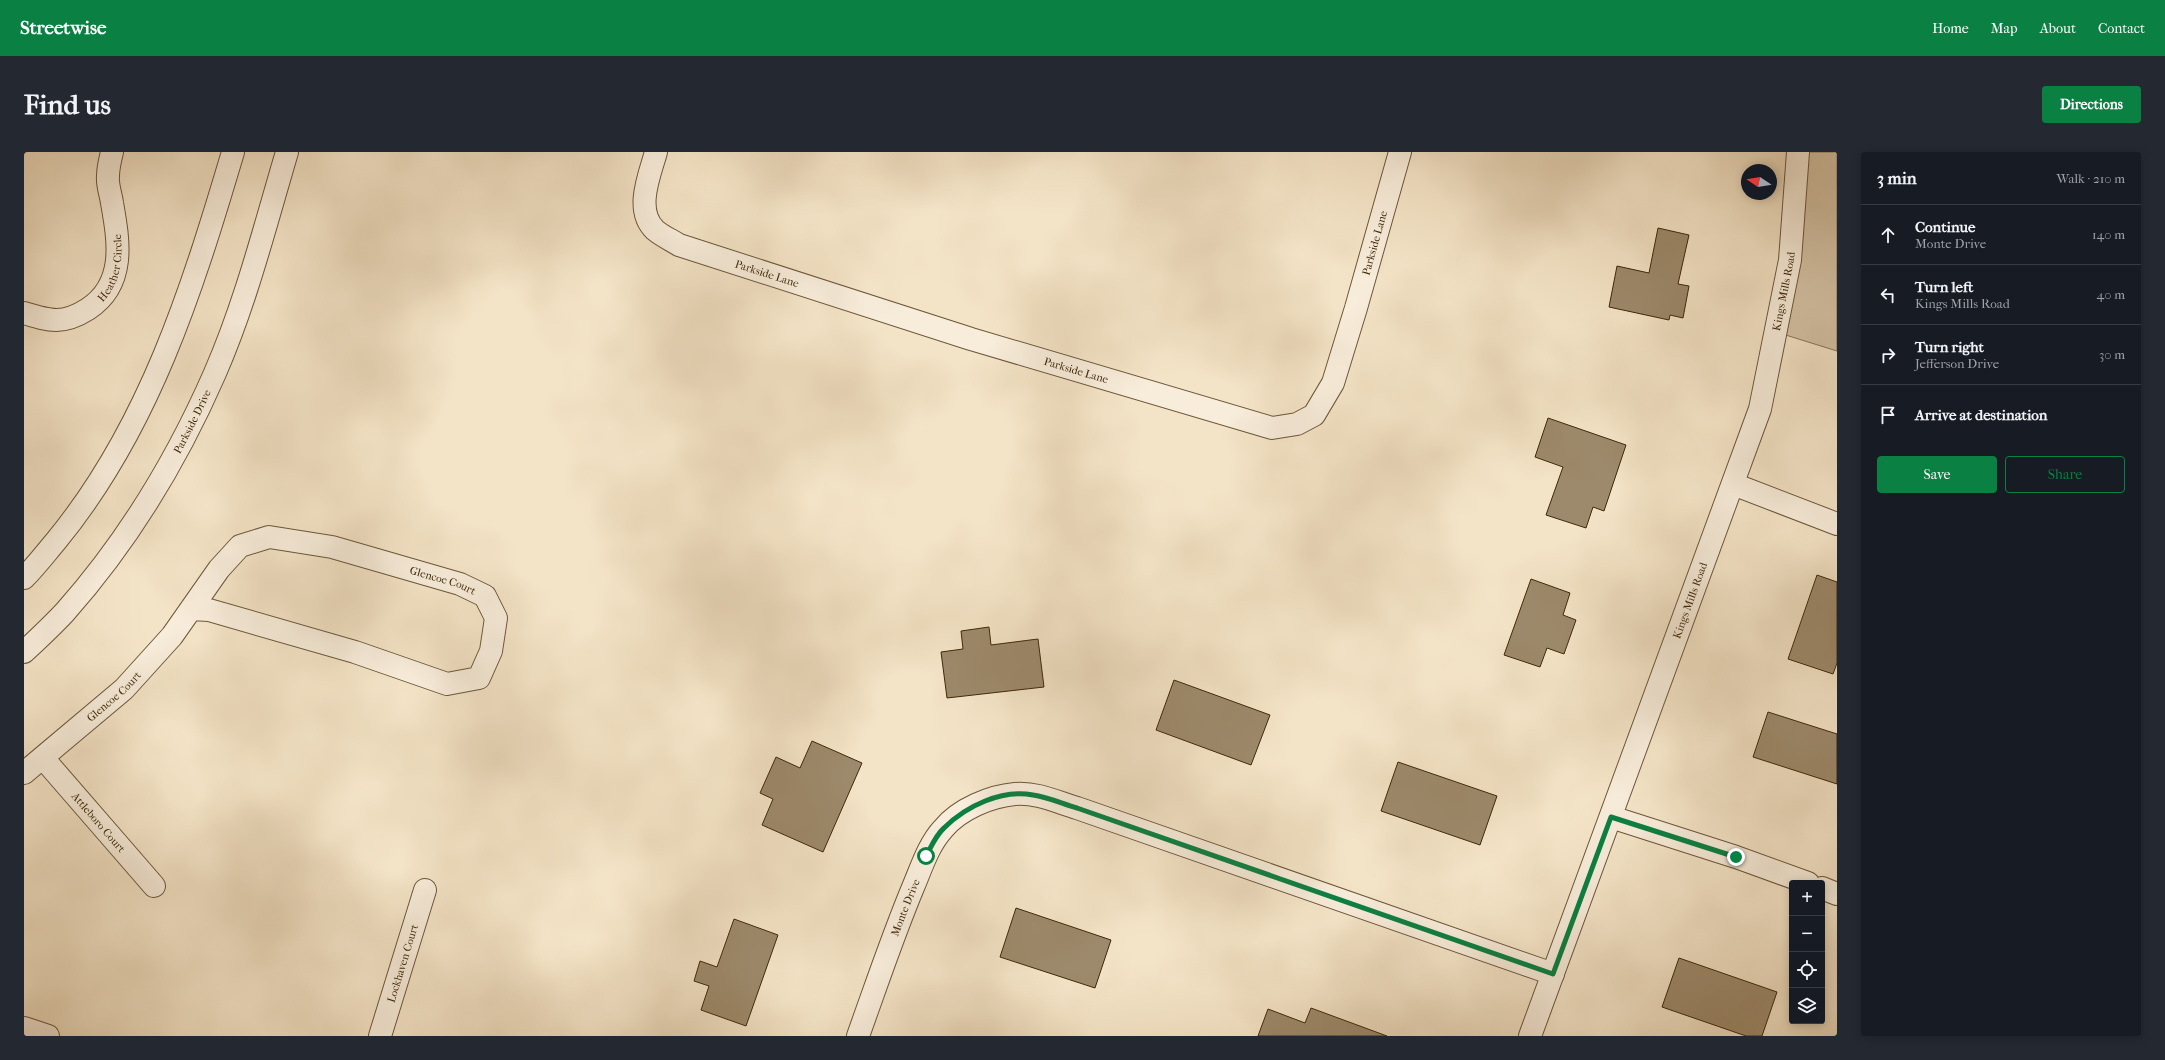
<!DOCTYPE html>
<meta charset="utf-8">
<style>
body{margin:0;font-family:"IM FELL French Canon",serif;background:#242831;color:#f1f3f6}
.controls{position:absolute;right:12px;bottom:12px;display:grid;overflow:hidden;border-radius:4px;box-shadow:0 2px 10px #0003}
.controls button{width:36px;height:36px;display:grid;place-items:center;padding:0;border:0;border-bottom:1px solid #363941;background:#171b24;color:#f1f3f6;font:20px sans-serif}
.compass{position:absolute;left:1717px;top:12px;width:36px;height:36px;border-radius:50%;background:#171b24;box-shadow:0 2px 10px #0003;rotate:282deg}
.stop{position:absolute;width:12px;height:12px;margin:-9px;border:3px solid #0b8043;border-radius:50%;background:#fff}
.stop.end{background:#0b8043;border-color:#fff;box-shadow:0 1px 4px #0008}
.list{margin:0;padding:0;list-style:none}
h2{display:flex;justify-content:space-between;align-items:center;height:52px;margin:0;padding:0 16px;font-size:17px}
h2 small{font-size:13px;font-weight:400;color:#9ea1a6}
.list li{display:grid;grid-template-columns:26px 1fr auto;gap:12px;align-items:center;box-sizing:border-box;height:60px;padding:0 16px;border-top:1px solid #363941}
.list b{display:block;font-size:15px;white-space:nowrap}
.list p{margin:0;font-size:13px;white-space:nowrap;color:#9ea1a6}
.list em{font-size:13px;font-style:normal;color:#9ea1a6}
.actions{display:flex;gap:8px;padding:12px 16px}
.actions a{flex:1;padding:9px 0;border:1px solid #0b8043;border-radius:4px;text-align:center;font-size:14px;color:#0b8043}
.actions .main{background:#0b8043;color:#fff}
.icon{flex:none;width:22px;height:22px;fill:none;stroke:currentColor;stroke-width:2;stroke-linecap:round;stroke-linejoin:round}
.map{position:relative;flex:none;width:1813px;height:884px;overflow:hidden;border-radius:4px}
header{display:flex;align-items:center;gap:24px;box-sizing:border-box;height:56px;padding:0 20px;background:#0b8043;color:#fff}
header strong{font-size:19px}
nav{display:flex;gap:22px;margin-inline-start:auto;font-size:14px}
.intro{display:flex;align-items:center;justify-content:space-between;box-sizing:border-box;height:96px;padding:0 24px}
h1{margin:0;font-size:28px}
.button{padding:10px 18px;border-radius:4px;background:#0b8043;color:#fff;font-size:14px;font-weight:700}
main{display:flex;gap:24px;padding:0 24px}
aside{flex:1;background:#171b24;border-radius:4px;box-shadow:0 2px 10px #0003}
.map>svg:first-child{display:block}
</style>
<header>
<strong>Streetwise</strong>
<nav><a>Home</a><a>Map</a><a>About</a><a>Contact</a></nav>
</header>
<div class="intro"><h1>Find us</h1><a class="button">Directions</a></div>
<main>
<div class="map">
<svg width="1813" height="884" viewBox="0 0 1813 884">
<rect width="100%" height="100%" fill="#f4e4c7"/>
<filter id="stains"><feTurbulence type="fractalNoise" baseFrequency=".005" numOctaves="4"/><feColorMatrix values="0 0 0 0 .2 0 0 0 0 .09 0 0 0 0 .02 0 0 0 .5 -.17"/></filter>
<radialGradient id="worn" r=".72"><stop offset=".6" stop-color="#630" stop-opacity="0"/><stop offset="1" stop-color="#630" stop-opacity=".3"/></radialGradient>
<!-- green -->
<path fill="#d5c4a7" stroke="#8a7658" d="M1774,0H1813V199L1752,180Z"/>
<!-- building -->
<path fill="#9d8a6c" stroke="#3e280a" d="M1634,76L1665,83L1654,132L1665,134L1659,166L1646,163L1645,168L1585,155L1593,114L1625,121Z
M1524,266L1602,293L1580,359L1569,355L1562,376L1522,363L1539,315L1511,305Z
M1793,423L1813,430V511L1809,522L1764,507Z
M1507,427L1546,441L1539,463L1552,468L1540,502L1523,496L1516,515L1480,503Z
M965,475L967,493L1014,487L1020,535L923,546L917,500L939,497L937,479Z
M1150,528L1246,563L1227,613L1132,578Z
M1744,560L1813,582V632L1729,605Z
M788,589L838,611L799,700L738,673L749,647L736,641L752,605L776,616Z
M1374,610L1473,644L1456,693L1357,659Z
M992,756L1087,788L1071,836L976,805Z
M710,767L754,783L722,874L677,858L685,834L670,829L676,809L693,815Z
M1655,806L1753,840L1738,884H1722L1638,855Z
M1287,856L1363,884H1234L1244,857L1281,871Z"/>
<g fill="none" stroke-linecap="round" stroke-linejoin="round">
<!-- minor casing -->
<g stroke="#6c5739" stroke-width="24">
<g id="minor">
<path id="s1" d="M632,0C626,22 610,58 631,78C638,84 647,88 655,93L947,187L1248,276L1273,272L1290,263L1309,231L1332,156L1376,0"/>
<path id="s2" d="M0,161C26,169 39,173 64,157C102,132 95,90 88,51C87,43 83,33 84,24C84,16 86,8 88,0"/>
<path d="M1709,332L1813,372"/>
<path d="M0,426C11,415 21,402 32,389C125,276 168,138 209,0"/>
<path id="s3" d="M0,500C14,487 28,474 41,460C104,389 153,308 191,221C222,150 241,74 263,0"/>
<path id="s4" d="M19,606L130,734"/>
<path id="s5" d="M0,621L100,537L148,484L195,417L216,394L245,385L308,395L436,432L461,444L472,466L467,499L455,526L423,532L331,500L185,458L167,457"/>
<path d="M1587,665L1712,705L1784,731"/>
<path d="M1798,736L1813,742"/>
<path d="M0,876L24,884"/>
<path id="s6" d="M356,884L401,738"/>
<path id="s7" d="M834,884C852,834 869,783 890,733C898,714 905,692 919,677C935,657 967,644 991,642C1012,640 1033,650 1053,656L1529,822"/>
<path id="s8" d="M1506,884L1736,257L1766,108L1774,0"/>
</g>
</g>
<!-- minor -->
<use href="#minor" stroke="#f8eddb" stroke-width="22"/>
</g>
<g fill="none" stroke-linecap="round" stroke-linejoin="round">
<!-- route -->
<path stroke="#0b8043" stroke-width="5" d="M902,704C907,695 912,683 920,676C942,654 978,637 1009,643C1024,645 1039,652 1053,656L1529,822L1587,665L1712,705"/>
</g>
<g text-anchor="middle" stroke-width="3" stroke-linejoin="round" paint-order="stroke">
<!-- street labels -->
<g font-size="11" fill="#3e280a" stroke="#f8eddb">
<text dy="4" stroke="none"><textPath href="#s1" startOffset="959">Parkside Lane</textPath></text>
<text dy="4" stroke="none"><textPath href="#s2" startOffset="117">Heather Circle</textPath></text>
<text dy="4" stroke="none"><textPath href="#s1" startOffset="203">Parkside Lane</textPath></text>
<text dy="4" stroke="none"><textPath href="#s8" startOffset="788">Kings Mills Road</textPath></text>
<text dy="4" stroke="none"><textPath href="#s1" startOffset="527">Parkside Lane</textPath></text>
<text dy="4" stroke="none"><textPath href="#s3" startOffset="287">Parkside Drive</textPath></text>
<text dy="4" stroke="none"><textPath href="#s5" startOffset="525">Glencoe Court</textPath></text>
<text dy="4" stroke="none"><textPath href="#s8" startOffset="464">Kings Mills Road</textPath></text>
<text dy="4" stroke="none"><textPath href="#s5" startOffset="118">Glencoe Court</textPath></text>
<text dy="4" stroke="none"><textPath href="#s4" startOffset="85">Attleboro Court</textPath></text>
<text dy="4" stroke="none"><textPath href="#s7" startOffset="137">Monte Drive</textPath></text>
<text dy="4" stroke="none"><textPath href="#s6" startOffset="76">Lockhaven Court</textPath></text>
</g>
</g>
<rect width="100%" height="100%" filter="url(#stains)"/>
<rect width="100%" height="100%" fill="url(#worn)"/>
</svg>
<div class="controls">
<button>+</button>
<button>−</button>
<button><svg class="icon" aria-label="locate" viewBox="0 0 24 24"><circle cx="12" cy="12" r="6"/><path d="M12 2v4M12 18v4M2 12h4M18 12h4"/></svg></button>
<button><svg class="icon" aria-label="layers" viewBox="0 0 24 24"><path d="M12 4l9 5-9 5-9-5zM3 14l9 5 9-5"/></svg></button>
</div>
<svg class="compass" viewBox="-18 -18 36 36"><path d="M0-13l5 13h-10z" fill="#e53935"/><path d="M0 13l5-13h-10z" fill="#9ea1a6"/></svg>
<div class="stop" style="left:902px;top:704px"></div>
<div class="stop end" style="left:1712px;top:705px"></div>
</div>
<aside>
<h2>3 min<small>Walk · 210 m</small></h2>
<ul class="list">
<li><svg class="icon" aria-label="ahead" viewBox="0 0 24 24"><path d="M12 20V5M6 11l6-6 6 6"/></svg><div><b>Continue</b><p>Monte Drive</p></div><em>140 m</em></li>
<li><svg class="icon" aria-label="left" viewBox="0 0 24 24"><path d="M17 20v-9H6M10 6l-5 5 5 5"/></svg><div><b>Turn left</b><p>Kings Mills Road</p></div><em>40 m</em></li>
<li><svg class="icon" aria-label="right" viewBox="0 0 24 24"><path d="M7 20v-9h11M14 6l5 5-5 5"/></svg><div><b>Turn right</b><p>Jefferson Drive</p></div><em>30 m</em></li>
<li><svg class="icon" aria-label="arrive" viewBox="0 0 24 24"><path d="M6 21V4h12l-3 4 3 4H6"/></svg><div><b>Arrive at destination</b></div></li>
</ul>
<div class="actions"><a class="main">Save</a><a>Share</a></div>
</aside>
</main>
